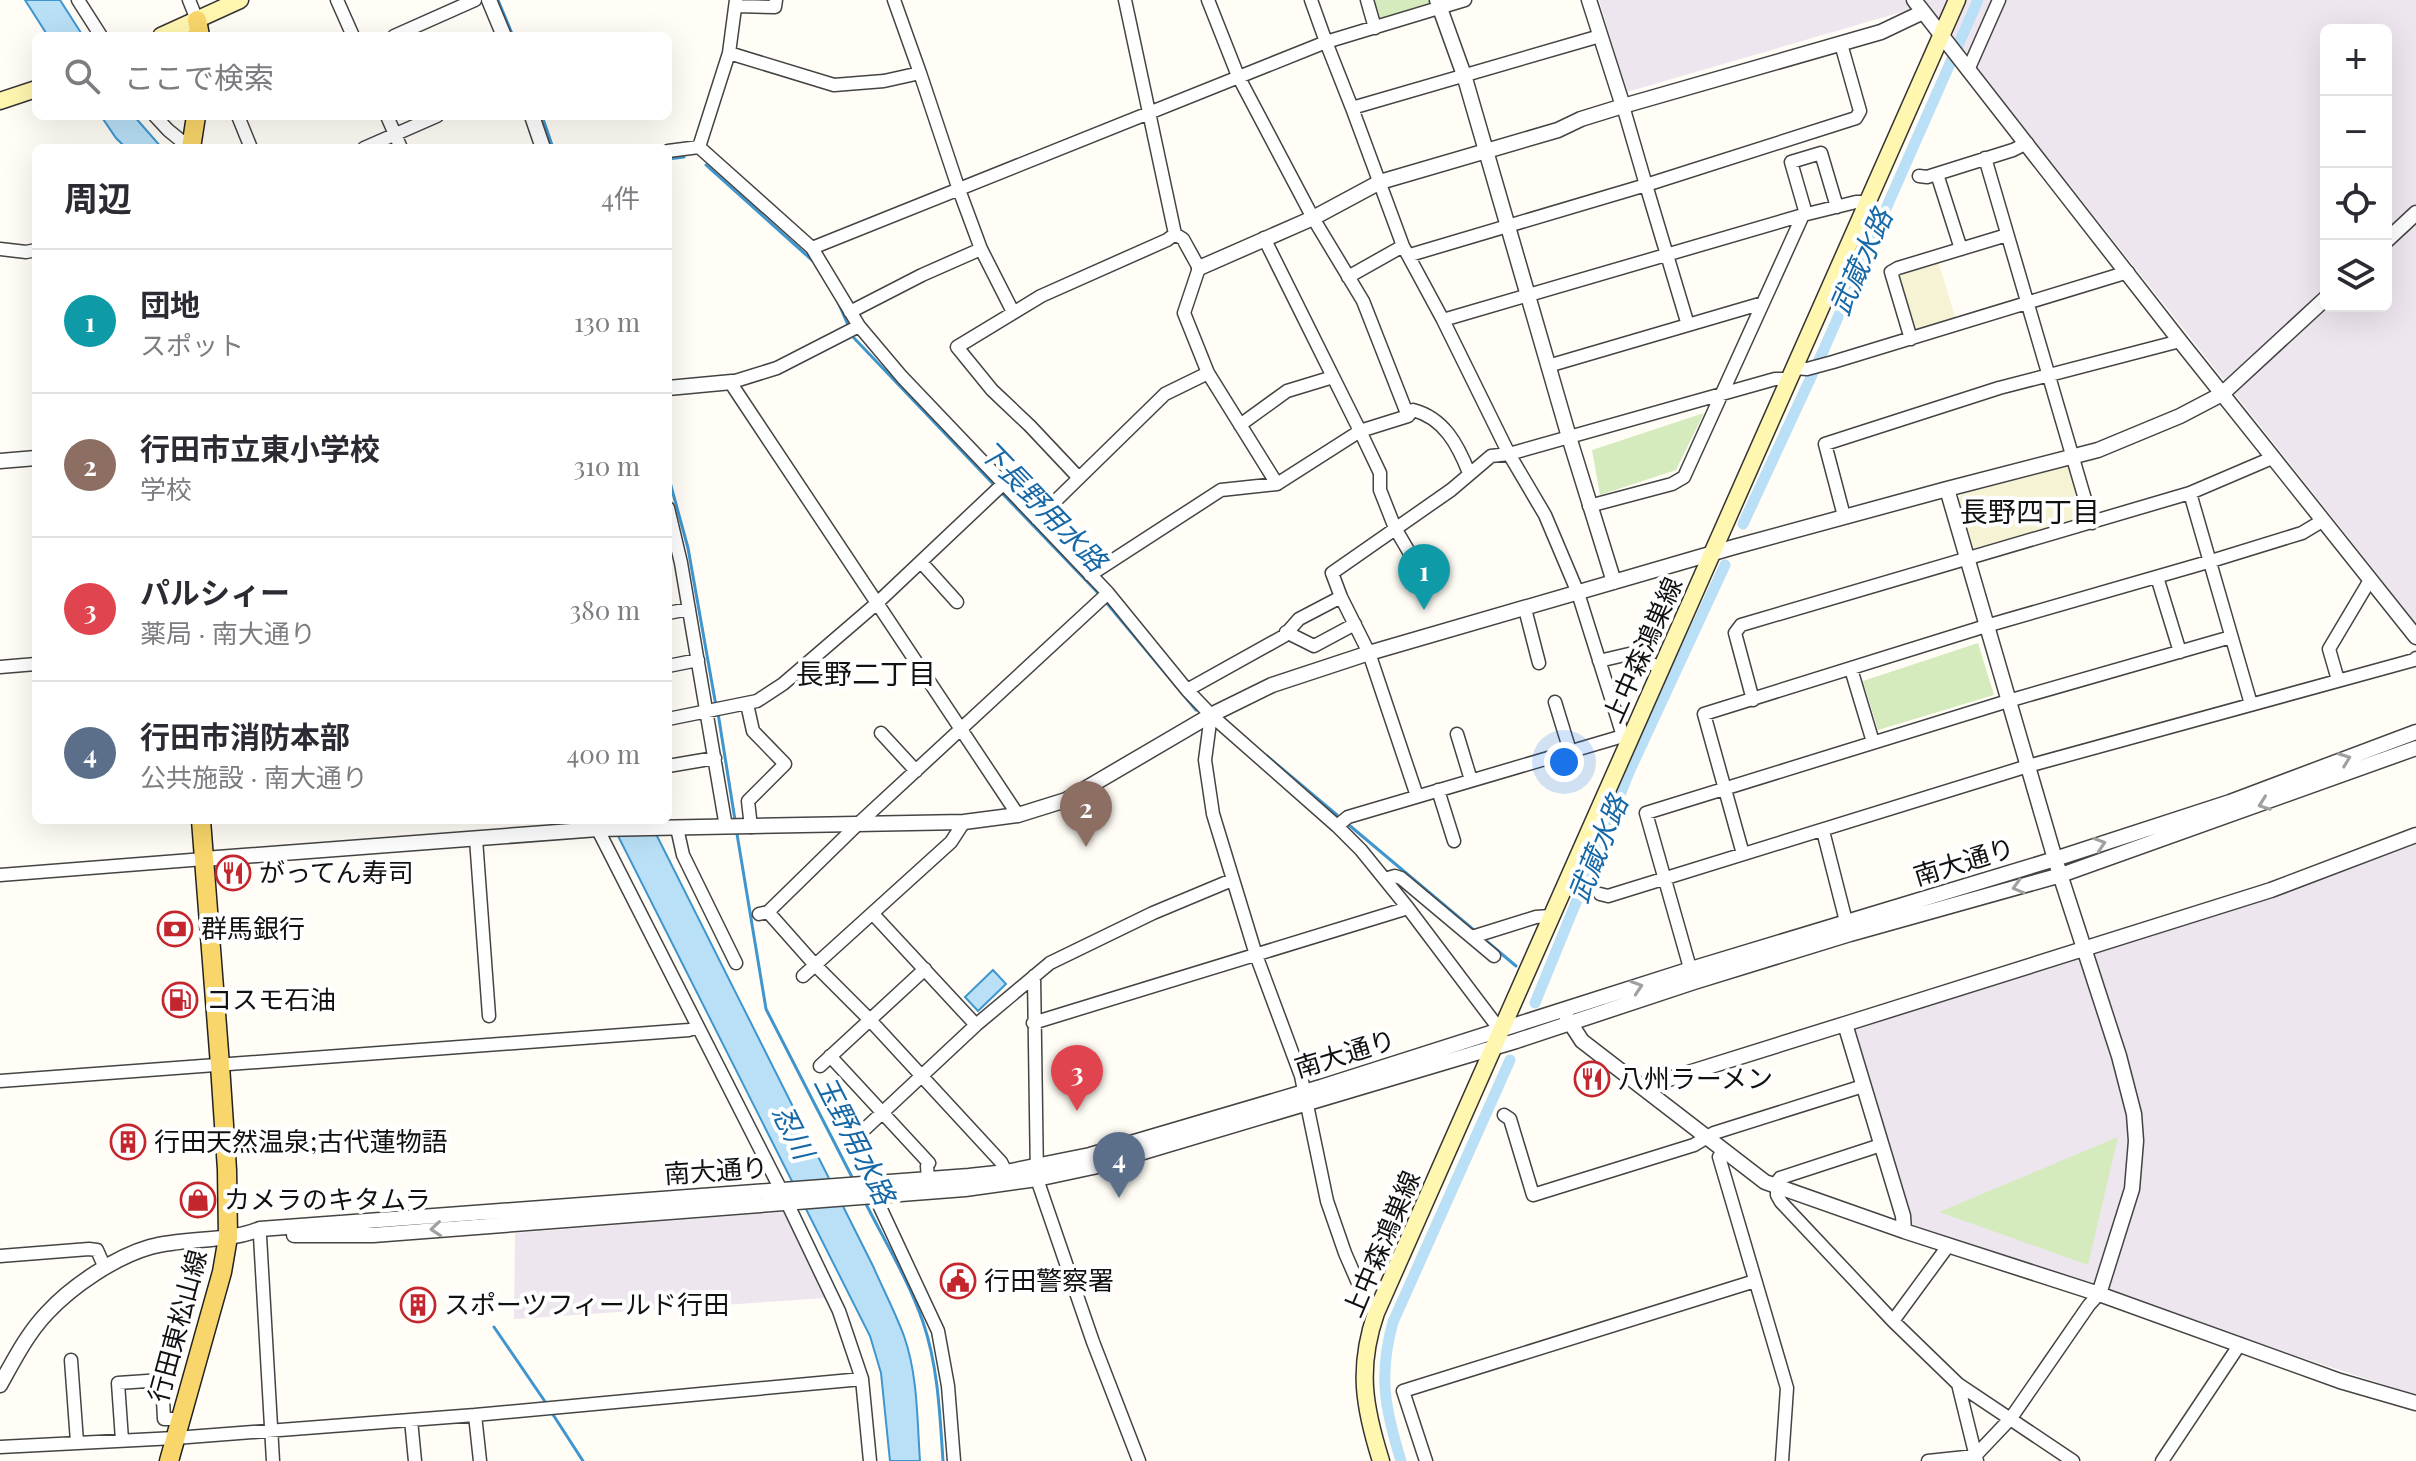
<!DOCTYPE html>
<html lang="ja">
<meta charset="utf-8">
<style>
body{margin:0;font-family:"Playfair Display","Noto Sans JP",serif;background:#f2f2f3;color:#2b2b33}
.controls{position:absolute;right:24px;top:24px;display:grid;overflow:hidden;border-radius:12px;box-shadow:0 8px 32px #0002}
.controls button{width:72px;height:72px;display:grid;place-items:center;padding:0;border:0;border-bottom:2px solid #e1e1e2;background:#fff;color:#2b2b33;font:40px sans-serif}
.you{position:absolute;left:1564px;top:762px;width:28px;height:28px;margin:-20px;border:6px solid #fff;border-radius:50%;background:#1a73e8;box-shadow:0 0 0 12px #1a73e833}
.badge{display:grid;place-items:center;width:52px;height:52px;border-radius:50%;background:#db2777;color:#fff;font-size:26px;font-weight:700}
.pin{position:absolute;translate:-50% -66px;filter:drop-shadow(0 2px 4px #0008)}
.pin::after{content:'';position:absolute;top:42px;width:28px;height:24px;background:inherit;clip-path:polygon(0 0,100% 0,50% 100%)}
.list{margin:0;padding:0;list-style:none}
h2{display:flex;justify-content:space-between;align-items:center;height:104px;margin:0;padding:0 32px;font-size:34px}
h2 small{font-size:26px;font-weight:400;color:#7c7c81}
.list li{display:grid;grid-template-columns:52px 1fr auto;gap:24px;align-items:center;box-sizing:border-box;height:144px;padding:0 32px;border-top:2px solid #e1e1e2}
.list b{display:block;font-size:30px;white-space:nowrap}
.list p{margin:0;font-size:26px;white-space:nowrap;color:#7c7c81}
.list em{font-size:26px;font-style:normal;color:#7c7c81}
.icon{flex:none;width:44px;height:44px;fill:none;stroke:currentColor;stroke-width:2;stroke-linecap:round;stroke-linejoin:round}
.map{position:relative;flex:none;width:2416px;height:1461px;overflow:hidden}
.search{position:absolute;background:#fff;box-shadow:0 8px 32px #0002;left:32px;top:32px;width:640px;height:88px;display:flex;align-items:center;gap:20px;box-sizing:border-box;padding:0 28px;border-radius:12px;color:#7c7c81;font-size:30px}
.panel{position:absolute;background:#fff;box-shadow:0 8px 32px #0002;left:32px;top:144px;width:640px;height:680px;border-radius:12px}
.map>svg:first-child{display:block}
</style>
<div class="map">
<svg width="2416" height="1461" viewBox="0 0 2416 1461">
<rect width="100%" height="100%" fill="#fffdf5"/>
<!-- industrial -->
<path fill="#eee6ef" fill-rule="evenodd" d="M1599,0H2416V623L1924,1L1905,11L1627,92ZM2326,30H2386V306H2326Z
M2416,842V1395L1908,1229L1853,1030L2278,894Z
M784,1212L826,1298L514,1319L515,1233Z"/>
<!-- farmland -->
<path fill="#f6f3d4" d="M1938,261L1956,320L1916,332L1912,330L1896,278L1899,274Z
M2068,466L2072,468L2085,516L2083,521L1974,552L1958,500L1962,494Z"/>
<!-- green -->
<path fill="#d5ebbd" d="M1372,0H1431L1432,4L1378,21Z
M1704,413L1676,470L1600,495L1592,450Z
M1978,643L1994,695L1878,730L1863,681Z
M2118,1137L2088,1265L1939,1212Z"/>
<!-- water -->
<path fill="#b9e0f7" stroke="#3f96cf" stroke-width="2" d="M25,0H60L83,36H48Z
M101,116H134L162,148H126L116,138Z
M610,820H649L873,1266C883,1289 895,1312 904,1336C918,1376 917,1419 920,1461H890L881,1373L870,1336Z
M993,970L1006,984L978,1011L965,997Z"/>
<g fill="none" stroke-linecap="round" stroke-linejoin="round">
<!-- stream -->
<path stroke="#3f96cf" stroke-width="3" d="M498,0L513,36
M542,116L553,148
M668,159L684,157
M706,165L814,262
M838,302L848,325
M854,338L995,486
M668,475L688,548L716,706
M1000,491L1100,595
M1105,601L1196,710
M718,713L735,820
M1267,756L1337,815
M1349,825L1475,931
M737,834L766,1009L853,1179
M1484,939L1516,966
M864,1200C884,1240 908,1279 923,1322C938,1366 940,1415 943,1461
M494,1327L546,1403
M552,1413L583,1461"/>
<!-- canal -->
<path stroke="#b9e0f7" stroke-width="11" d="M1743,524L1824,349L1978,0
M1535,1003L1630,770L1725,565
M1401,1461C1385,1409 1378,1376 1393,1322L1510,1060"/>
<!-- minor casing -->
<g stroke="#444" stroke-width="15">
<path id="minor" d="M78,0L101,36
M189,0L197,20
M337,0L353,36
M894,0L920,73
M1125,0L1175,234
M1208,0L1238,76L1313,218L1363,301L1408,416
M1367,0L1375,28
M1465,0L1326,42L1352,108L1600,36
M736,6L775,7L776,0
M394,36L475,0
M729,53L834,85L884,81L920,73L958,187L981,249
M1968,70L1999,0
M1352,108L1403,246L1443,320L1509,454L1545,515L1578,593L1623,736
M155,116L168,130L190,148
M238,116L251,148
M387,116L401,148
M699,147L729,53L736,0
M364,148L437,116
M668,151L699,147L812,248L859,326L902,377L1108,593L1187,690
M1985,158L2092,523
M1937,174L1961,249
M1919,176L1927,177L2013,150L2027,143
M1806,214L1791,162L1821,153L1837,207
M1264,238L1360,431L1380,473V490L1395,528L1426,581
M812,248L1326,42L1311,0
M0,249L26,252L36,250
M1410,255L1646,185L1623,106
M1348,277L1403,246
M850,312L922,275L981,249L1013,312
M1443,320L1803,215L1856,202H1868
M1688,325L1646,185L1856,118L1860,111L1841,44
M859,326L777,368L732,382L734,388L1018,815
M1911,339L1891,272L1898,268L2007,235
M1548,366L1763,303
M1794,368L1807,369L1833,362L2128,272
M1240,425L1287,391L1333,377
M1079,478L1165,394L1208,373L1277,484L1360,431L1408,416L1413,410C1444,418 1458,445 1469,473
M2190,493L2251,704
M1589,506L1672,484L1684,477L1803,215
M668,508L681,563L726,827
M1844,516L1825,444L1999,388L2180,341
M1037,519L1079,478L1030,426L992,390L957,347L1041,296L1167,240L1175,234L1183,239L1199,268L1184,313L1208,373
M921,562L957,602
M1090,575L1221,490L1277,484
M2157,577L2180,652
M1525,609L1539,663
M668,613L689,609
M1286,632L1314,646L1355,624
M1599,661L1629,654L1661,668
M668,666L698,660
M0,667L36,664
M1851,669L1873,742
M2338,680L2329,649L2370,580
M1753,700L1735,633L1741,625L2190,493L2272,458
M1555,702L1570,751
M747,704L753,731L785,764L748,801L751,827
M1211,715L1187,690L1284,636L1299,619L1341,597
M668,719L757,701L783,684L876,604L1003,484
M881,733L916,771
M1457,734L1471,780
M668,766L715,758
M1438,790L1454,841
M1417,796L1369,653L1341,597L1332,573L1451,490L1491,456L1509,454L1775,379H1789
M1646,813L2008,701L2231,637
M1646,813L1692,975
M593,820L781,1190L839,1311L862,1379L870,1461
M1337,826L1348,817L1623,736L1630,740
M677,828L683,855L736,963
M1823,831L1848,929
M476,839L489,1016
M1743,854L1704,714L1986,626L2208,562L2302,533L2322,521
M0,875L204,859
M1385,879L1395,876L1401,878L1494,956
M1600,894L1608,896L2028,766L2414,660L2416,658
M768,912L815,965L869,1019L1001,1162L1006,1172
M759,914L768,912L858,824L1108,593
M873,914L976,1025
M1472,937L1536,917L1551,916
M803,976L951,842L964,822
M1034,976L1037,1179L1093,1342L1139,1461
M1033,1023L1408,908
M830,1056L929,1163L927,1166L928,1179
M820,1066L925,969
M0,1081L689,1030L697,1027
M1504,1115L1510,1119L1533,1195L1694,1145L1714,1133L1863,1086
M852,1141L976,1025L1050,963L1153,913L1232,880
M1881,1145L1780,1178L1777,1182V1195L1781,1202L1893,1321L1958,1384L2073,1461
M1723,1150L1719,1157L1787,1388L1782,1461
M876,1187L880,1207L938,1331L948,1386L954,1461
M260,1236L273,1461
M0,1256L89,1249L97,1250L105,1268
M1376,1313L1365,1299L1345,1253L1327,1201L1301,1076L1256,955L1213,814L1205,760L1211,715L1337,826L1361,850L1408,908L1500,1030
M1893,1321L1948,1246
M71,1360L77,1442
M1958,1384L1977,1461
M475,1415L480,1461
M411,1420L415,1461
M122,1440L118,1383L162,1380L164,1419H181
M0,1447L175,1438L475,1415L862,1379
M1426,1461L1403,1391L1755,1281
M1928,1461L1975,1456L2011,1418L2089,1305L2099,1294
M2162,1461L2240,1344"/>
</g>
<!-- tertiary casing -->
<g stroke="#444" stroke-width="17">
<path id="tertiary" d="M489,0L504,36
M1437,0L1464,75L1569,437L1614,582
M1589,0L1623,106
M1914,0L2180,341L2416,637
M532,116L543,148
M2386,241L2416,213
M1199,268L1313,218L1380,182L1558,130L1581,119L1623,106L1881,32L1923,12
M668,388L732,382
M0,461L36,458
M204,859L598,829L964,822L1018,815L1066,800L1211,715L1272,685L1369,653L1734,547L1947,489
M1567,1018L1582,1041L1765,1182L1904,1231L2099,1294L2340,1381L2416,1403
M1845,1024L2271,890L2416,835
M1645,1089L1669,1079L1845,1024L1903,1216L1904,1231
M294,1235H373L965,1189L1037,1179L1093,1167L1516,1041L1694,982L1850,934L2061,875L2416,748
M2099,1294L2132,1189L2136,1141L2134,1114L2119,1056L2055,859L1947,489L2098,450L2180,416L2222,394L2326,298
M0,1385C14,1360 27,1334 47,1313C72,1286 115,1257 150,1247C186,1237 225,1243 260,1229L969,1176L1006,1172L1090,1155L1321,1087L1691,969L2055,859L2230,802L2416,732"/>
</g>
<!-- secondary casing -->
<g stroke="#333" stroke-width="19">
<path id="secondary" d="M161,36L240,0
M0,101L36,89
M1381,1461C1364,1407 1357,1368 1376,1313L1957,0"/>
</g>
<!-- primary casing -->
<g stroke="#222" stroke-width="21">
<path id="primary" d="M197,20L200,36
M191,148L196,116
M169,1461L222,1272L228,1237L227,1170L220,1065L201,820"/>
</g>
<!-- minor -->
<use href="#minor" stroke="#fff" stroke-width="12"/>
<!-- tertiary -->
<use href="#tertiary" stroke="#fff" stroke-width="14"/>
<!-- secondary -->
<use href="#secondary" stroke="#fff6b0" stroke-width="16"/>
<!-- primary -->
<use href="#primary" stroke="#f9d66b" stroke-width="18"/>
</g>
<!-- one-way arrows -->
<defs><path id="oneway-chevron" d="M-2-3.5L2.5 0L-2 3.5" fill="none" stroke-width="1.6" stroke-linecap="round" stroke-linejoin="round" transform="scale(2)"/></defs>
<g stroke="#a0a0a0">
<use href="#oneway-chevron" transform="translate(2345 759) rotate(-21)"/>
<use href="#oneway-chevron" transform="translate(2264 804) rotate(160)"/>
<use href="#oneway-chevron" transform="translate(2100 844) rotate(-18)"/>
<use href="#oneway-chevron" transform="translate(2018 887) rotate(164)"/>
<use href="#oneway-chevron" transform="translate(1637 987) rotate(-18)"/>
<use href="#oneway-chevron" transform="translate(436 1229) rotate(175)"/>
</g>
<!-- icons -->
<defs>
<g id="restaurant-ring" transform="scale(1.8)"><circle r="9.5" fill="#fff" stroke="#c4262e" stroke-width="1.5"/><path d="M-5-6h1v4h1v-4h1v4h1v-4h1v5L-1.5 .5V6h-2V.5L-5-1ZM5-6V6H3V1.5H1.5Q1.5-4 5-6Z" fill="#c4262e"/></g>
<g id="bank-ring" transform="scale(1.8)"><circle r="9.5" fill="#fff" stroke="#c4262e" stroke-width="1.5"/><path d="M-6-4H6V4H-6ZM0-2.3a2.3 2.3 0 1 0 0 4.6a2.3 2.3 0 1 0 0-4.6Z" fill="#c4262e"/></g>
<g id="fuel-ring" transform="scale(1.8)"><circle r="9.5" fill="#fff" stroke="#c4262e" stroke-width="1.5"/><path d="M-5.5-6h7V0h2V4h1.3V-2.5L3-4.5l.8-.8L6-3V5H2.5V1h-1V6h-7ZM-4.2-4.7v3.2H.2V-4.7Z" fill="#c4262e"/></g>
<g id="building-ring" transform="scale(1.8)"><circle r="9.5" fill="#fff" stroke="#c4262e" stroke-width="1.5"/><path d="M-4-6H4V6H1V3H-1V6H-4ZM-2.5-4.3h1.7v1.8h-1.7ZM.8-4.3h1.7v1.8H.8ZM-2.5-1h1.7V.8h-1.7ZM.8-1h1.7V.8H.8Z" fill="#c4262e"/></g>
<g id="shop-ring" transform="scale(1.8)"><circle r="9.5" fill="#fff" stroke="#c4262e" stroke-width="1.5"/><path d="M-5-2.5h2.3a2.7 3.5 0 0 1 5.4 0H5L5.5 6h-11ZM-1.5-2.5h3a1.5 2.3 0 0 0-3 0Z" fill="#c4262e"/></g>
<g id="civic-ring" transform="scale(1.8)"><circle r="9.5" fill="#fff" stroke="#c4262e" stroke-width="1.5"/><path d="M-.6-6.5H3V-4.5H.6V-3L4-1V1h2V6H-6V1h2V-1L-.6-3ZM-1.2 2.5V6h2.4V2.5Z" fill="#c4262e"/></g>
</defs>
<g fill-rule="evenodd">
<use href="#restaurant-ring" x="233" y="873"/>
<use href="#bank-ring" x="175" y="929"/>
<use href="#fuel-ring" x="180" y="1000"/>
<use href="#restaurant-ring" x="1592" y="1079"/>
<use href="#building-ring" x="128" y="1142"/>
<use href="#shop-ring" x="198" y="1200"/>
<use href="#civic-ring" x="958" y="1281"/>
<use href="#building-ring" x="418" y="1305"/>
</g>
<g text-anchor="middle" stroke-width="8" stroke-linejoin="round" paint-order="stroke">
<!-- street labels -->
<g font-size="26" fill="#111" stroke="#fff">
<text transform="translate(1643 650) rotate(-66)" y="9">上中森鴻巣線</text>
<text transform="translate(1964 862) rotate(-17)" y="9">南大通り</text>
<text transform="translate(1345 1054) rotate(-17)" y="9">南大通り</text>
<text transform="translate(716 1171) rotate(-4)" y="9">南大通り</text>
<text transform="translate(1382 1244) rotate(-67)" y="9">上中森鴻巣線</text>
<text transform="translate(178 1326) rotate(-75)" y="9">行田東松山線</text>
</g>
<!-- poi labels -->
<g font-size="26" fill="#111" stroke="#fff" text-anchor="start">
<text x="259" y="882">がってん寿司</text>
<text x="201" y="938">群馬銀行</text>
<text x="206" y="1009">コスモ石油</text>
<text x="1618" y="1088">八州ラーメン</text>
<text x="154" y="1151">行田天然温泉;古代蓮物語</text>
<text x="224" y="1209">カメラのキタムラ</text>
<text x="984" y="1290">行田警察署</text>
<text x="444" y="1314">スポーツフィールド行田</text>
</g>
<!-- water labels -->
<g font-size="28" font-style="italic" fill="#1768a6" stroke="#fff">
<text transform="translate(1861 262) rotate(-66)" y="10">武蔵水路</text>
<text transform="translate(1043 506) rotate(46)" y="10">下長野用水路</text>
<text transform="translate(1598 849) rotate(-68)" y="10">武蔵水路</text>
<text transform="translate(793 1132) rotate(63)" y="10">忍川</text>
<text transform="translate(855 1140) rotate(63)" y="10">玉野用水路</text>
</g>
<!-- neighbourhood labels -->
<g font-size="28" fill="#111" stroke="#fff">
<text x="2030" y="522">長野四丁目</text>
<text x="866" y="684">長野二丁目</text>
</g>
</g>
</svg>
<div class="controls">
<button>+</button>
<button>−</button>
<button><svg class="icon" aria-label="locate" viewBox="0 0 24 24"><circle cx="12" cy="12" r="6"/><path d="M12 2v4M12 18v4M2 12h4M18 12h4"/></svg></button>
<button><svg class="icon" aria-label="layers" viewBox="0 0 24 24"><path d="M12 4l9 5-9 5-9-5zM3 14l9 5 9-5"/></svg></button>
</div>
<div class="you"></div>
<div class="pin badge" style="left:1424px;top:610px;background:#0f9aa8">1</div>
<div class="pin badge" style="left:1086px;top:847px;background:#8d6e63">2</div>
<div class="pin badge" style="left:1077px;top:1111px;background:#e0444e">3</div>
<div class="pin badge" style="left:1119px;top:1198px;background:#5c6f8a">4</div>
<div class="search"><svg class="icon" aria-label="search" viewBox="0 0 24 24"><circle cx="10" cy="10" r="6"/><path d="M15 15l6 6"/></svg>ここで検索</div>
<section class="panel">
<h2>周辺<small>4件</small></h2>
<ul class="list">
<li><span class="badge" style="background:#0f9aa8">1</span><div><b>団地</b><p>スポット</p></div><em>130 m</em></li>
<li><span class="badge" style="background:#8d6e63">2</span><div><b>行田市立東小学校</b><p>学校</p></div><em>310 m</em></li>
<li><span class="badge" style="background:#e0444e">3</span><div><b>パルシィー</b><p>薬局 · 南大通り</p></div><em>380 m</em></li>
<li><span class="badge" style="background:#5c6f8a">4</span><div><b>行田市消防本部</b><p>公共施設 · 南大通り</p></div><em>400 m</em></li>
</ul>
</section>
</div>
